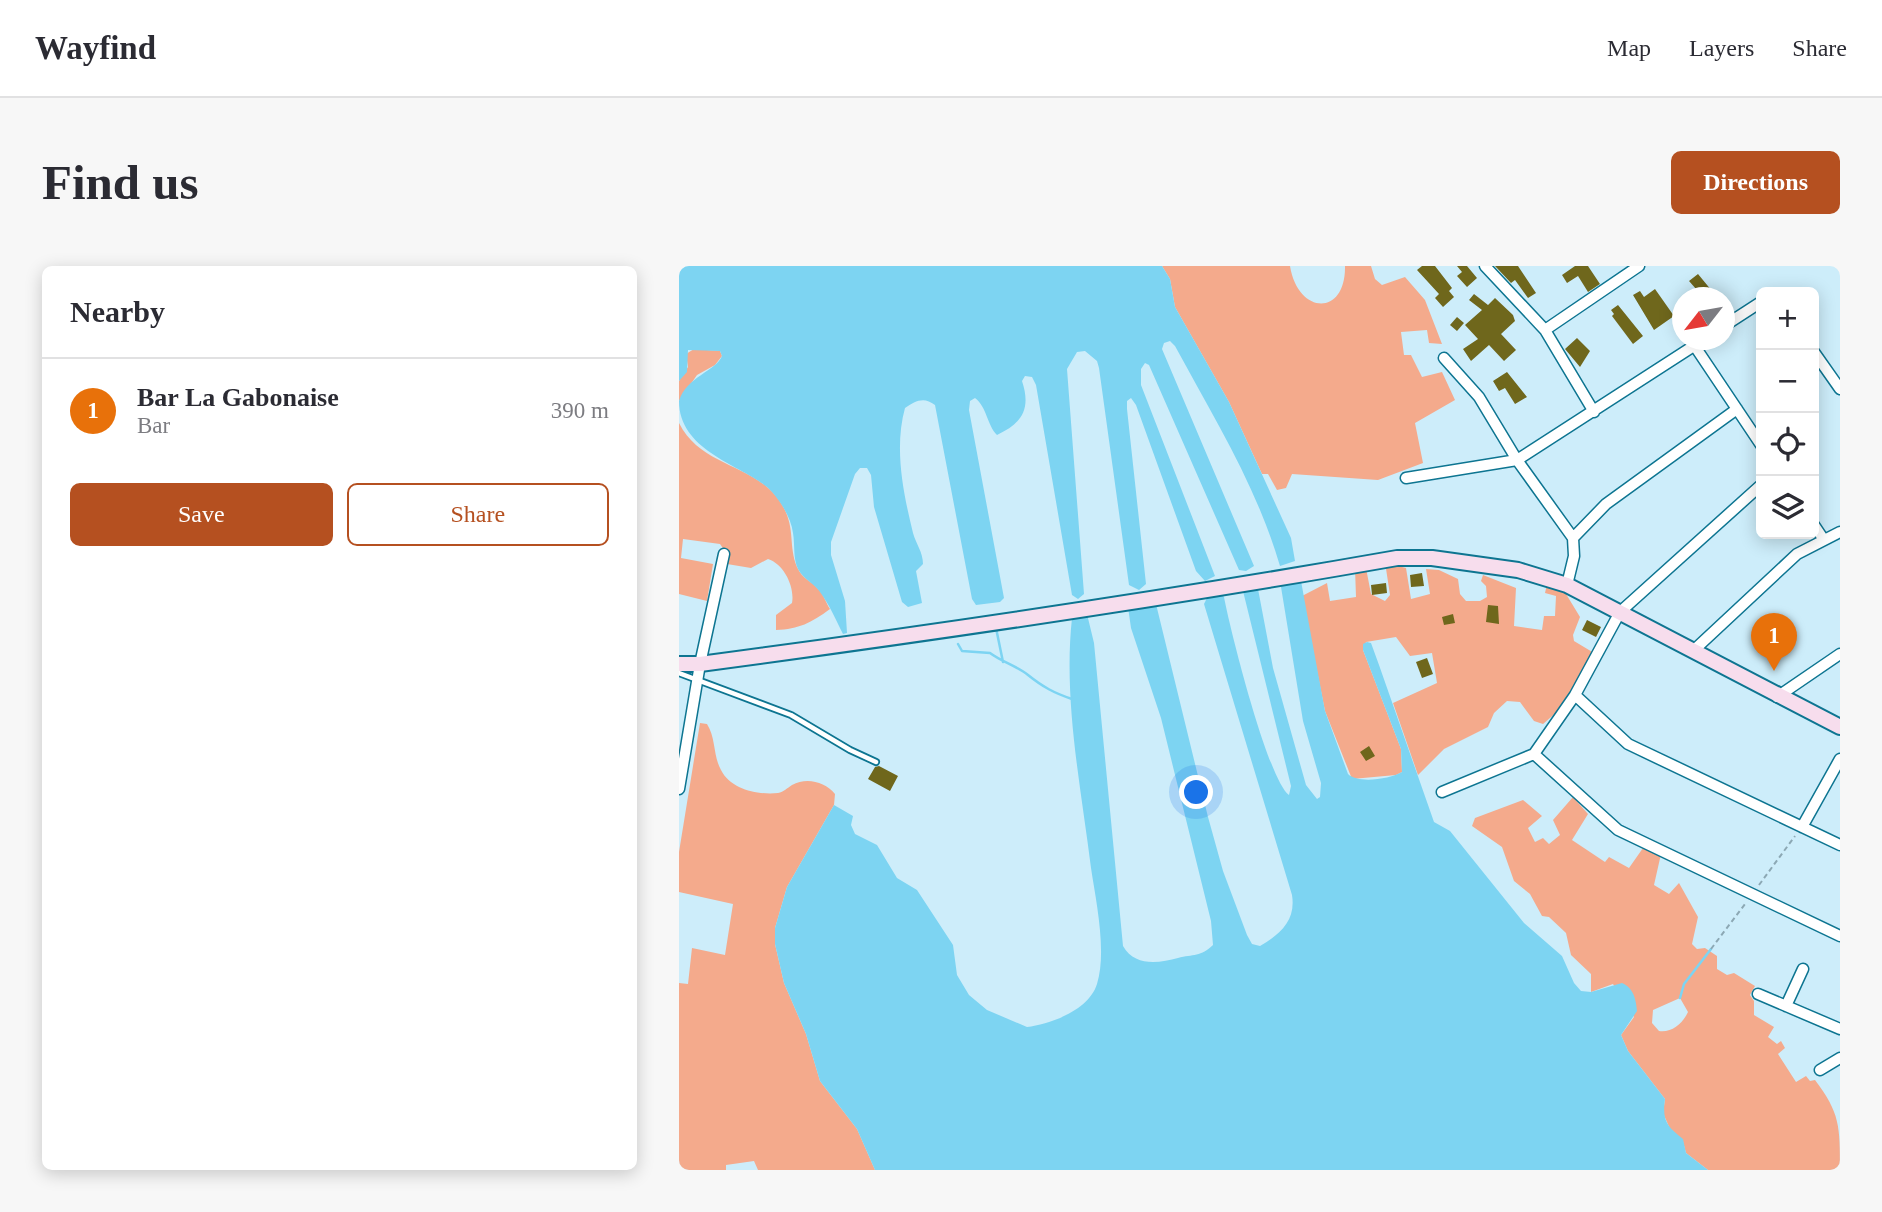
<!DOCTYPE html>
<meta charset="utf-8">
<style>
body{margin:0;font-family:Georgia,serif;background:#f7f7f7;color:#2b2b33}
.controls{position:absolute;right:21px;top:21px;display:grid;overflow:hidden;border-radius:10px;box-shadow:0 4px 18px #0003}
.controls button{width:63px;height:63px;display:grid;place-items:center;padding:0;border:0;border-bottom:2px solid #e1e1e2;background:#fff;color:#2b2b33;font:35px sans-serif}
.compass{position:absolute;left:993px;top:21px;width:63px;height:63px;border-radius:50%;background:#fff;box-shadow:0 4px 18px #0003;rotate:239deg}
.you{position:absolute;left:518px;top:527px;width:24px;height:24px;margin:-18px;border:5px solid #fff;border-radius:50%;background:#1a73e8;box-shadow:0 0 0 10px #1a73e833}
.badge{display:grid;place-items:center;width:46px;height:46px;border-radius:50%;background:#b55020;color:#fff;font-size:23px;font-weight:700}
.pin{position:absolute;translate:-50% -58px;filter:drop-shadow(0 2px 4px #0008)}
.pin::after{content:'';position:absolute;top:37px;width:24px;height:21px;background:inherit;clip-path:polygon(0 0,100% 0,50% 100%)}
.list{margin:0;padding:0;list-style:none}
h2{display:flex;justify-content:space-between;align-items:center;height:91px;margin:0;padding:0 28px;font-size:30px}
h2 small{font-size:23px;font-weight:400;color:#7c7c81}
.list li{display:grid;grid-template-columns:46px 1fr auto;gap:21px;align-items:center;box-sizing:border-box;height:105px;padding:0 28px;border-top:2px solid #e1e1e2}
.list b{display:block;font-size:26px;white-space:nowrap}
.list p{margin:0;font-size:23px;white-space:nowrap;color:#7c7c81}
.list em{font-size:23px;font-style:normal;color:#7c7c81}
.actions{display:flex;gap:14px;padding:21px 28px}
.actions a{flex:1;padding:16px 0;border:2px solid #b55020;border-radius:10px;text-align:center;font-size:24px;color:#b55020}
.actions .main{background:#b55020;color:#fff}
.icon{flex:none;width:38px;height:38px;fill:none;stroke:currentColor;stroke-width:2;stroke-linecap:round;stroke-linejoin:round}
.map{position:relative;flex:none;width:1161px;height:904px;overflow:hidden;border-radius:10px}
header{display:flex;align-items:center;gap:42px;box-sizing:border-box;height:98px;padding:0 35px;background:#fff;border-bottom:2px solid #e1e1e2}
header strong{font-size:33px}
nav{display:flex;gap:38px;margin-inline-start:auto;font-size:24px}
.intro{display:flex;align-items:center;justify-content:space-between;box-sizing:border-box;height:168px;padding:0 42px}
h1{margin:0;font-size:49px}
.button{padding:18px 32px;border-radius:10px;background:#b55020;color:#fff;font-size:24px;font-weight:700}
main{display:flex;gap:42px;padding:0 42px}
aside{flex:1;background:#fff;border-radius:10px;box-shadow:0 4px 18px #0003}
.map>svg:first-child{display:block}
</style>
<header>
<strong>Wayfind</strong>
<nav><a>Map</a><a>Layers</a><a>Share</a></nav>
</header>
<div class="intro"><h1>Find us</h1><a class="button">Directions</a></div>
<main>
<aside>
<h2>Nearby<small></small></h2>
<ul class="list">
<li><span class="badge" style="background:#e8710a">1</span><div><b>Bar La Gabonaise</b><p>Bar</p></div><em>390 m</em></li>
</ul>
<div class="actions"><a class="main">Save</a><a>Share</a></div>
</aside>
<div class="map">
<svg width="1161" height="904" viewBox="0 0 1161 904">
<rect width="100%" height="100%" fill="#cdedfa"/>
<!-- green -->
<path fill="#f4aa8c" fill-rule="evenodd" d="M483,0H611C619,49 667,51 666,0H692L696,13L703,19L726,11L746,34L763,78L750,77L748,64L722,66L725,89H732L743,111L763,106L776,134L736,157L744,197L699,214L613,208L607,222L598,224L589,208H583L550,136L496,41L491,13Z
M15,83L41,85L43,90L36,99L18,109L0,135V115L9,101L7,88Z
M0,157C21,199 69,197 97,230C119,258 108,276 118,301C123,313 133,315 140,324C145,329 147,337 151,343C132,357 120,363 97,364V349L113,337C116,321 105,298 89,293L72,302L48,298V288L41,278L4,273L2,292L34,298L28,335L0,328Z
M721,294L723,301L727,302L732,333L751,328L747,303L760,304L779,313L781,328L787,335H801L808,331L807,320L802,315L804,309L837,322L835,360L863,364L865,350H876L877,330L866,327L868,318L884,323L901,351L894,369L895,375L915,387L893,433L864,458L855,455L841,436L828,435L815,447L809,461L765,483L739,509L714,437L758,417L753,387L731,390L717,371L687,376L684,384L722,483L723,506L717,509L673,513L646,445L623,330L648,317L651,335L677,331L676,302H687L692,328L706,335L711,329L706,296Z
M21,457L28,458C37,472 34,490 42,504C52,524 80,529 99,527C105,526 108,522 113,519C128,511 146,516 156,528L155,539L108,621L96,662V678L105,717L127,768L141,815L178,863L196,904H79L75,895L47,899V904H0V717L9,718L13,682L46,689L54,638L0,626V586Z
M894,531L909,548L893,574L926,596L930,591L950,602L964,582L982,588L975,619L990,628L1000,617L1019,651L1013,678L1018,683L1026,682L1038,690V703L1048,709L1055,707L1076,720L1071,729L1075,735V749L1095,761L1089,771L1098,778L1102,775L1106,782L1099,788L1117,816L1127,810L1131,815L1136,814C1161,847 1161,860 1161,904H1029L1007,887L1004,876L991,863L984,847L986,833L949,785L942,769L955,751L934,718L912,726V708L892,689L887,667L870,651L863,650L851,628L835,615L823,581L793,560L796,552L844,534L863,550L849,562L856,576L864,572L870,578L881,569L874,554ZM1001,732L1009,746C1004,757 993,767 980,765L973,757L974,744Z"/>
<!-- water -->
<path fill="#7dd4f2" d="M0,0H483L491,13L496,41L550,136L612,272L616,295L601,300C578,221 535,152 496,80L491,75L485,77L483,83L575,300L567,305L560,304L470,99L466,97L462,103V119L536,310L526,315L517,305L457,139L452,132L448,135V143L467,318L460,324L450,319L420,102L418,95L406,85L398,86L388,103L405,328L399,333L393,329L357,119L353,111L346,110L343,115C352,142 344,157 318,169C308,159 308,141 296,132L291,135L290,144L325,332L321,336L297,339L293,333L256,139C245,130 236,135 226,142C215,182 224,226 234,267C237,278 244,286 244,298L237,305L243,337L229,341L223,336L195,241L192,209L188,202H181L176,208L152,276V289L166,335L168,367L164,368C157,354 150,338 141,326C135,317 125,314 119,303C114,293 116,279 114,267C112,251 100,232 88,221C62,199 0,185 0,135C7,111 37,105 43,90L41,85L9,84L8,106L0,115Z
M603,315H622L646,445L669,508C679,518 711,513 723,506L722,483L684,384V378L688,376L692,377L700,399L755,556L771,565L845,657L883,690L895,717L902,725L912,726L943,717C955,722 957,734 958,745L942,769L949,785L986,833C983,855 988,860 1004,873L1007,887L1029,904H196L178,863L141,815L127,768L105,717L96,678V662L108,621L155,539L174,550L172,559L176,568L198,579L218,612L238,624L274,679L278,709L290,729L308,744L348,761C372,758 410,744 418,718C428,686 417,635 412,602C402,521 384,434 393,352L408,348L415,377L444,680C456,701 480,697 499,692C514,688 522,691 534,679L532,655L482,452L452,362L449,341L477,338L529,551L544,605L568,669L573,678L581,680C602,668 617,654 613,629L525,338L529,330L541,326L545,331C551,363 589,514 610,529L612,520L564,325L576,319L579,323L594,402L627,519L638,533L641,531L642,517L624,455L602,321Z"/>
<g fill="none" stroke-linecap="round" stroke-linejoin="round">
<!-- stream -->
<path stroke="#7dd4f2" stroke-width="2.5" d="M317,362L324,396
M279,378L283,385L311,387C323,396 338,400 349,409C364,421 375,427 393,433
M1001,732L1005,718L1032,683"/>
</g>
<!-- building -->
<path fill="#6f671c" d="M743,0H756L773,22L770,25L775,31L764,41L756,32L760,28L738,4Z
M778,0H788L798,12L788,21L778,10L783,6Z
M816,0H839L857,27L849,32L836,14L832,17Z
M896,0H909L921,18L909,26L899,10L888,17L883,9Z
M1019,8L1033,25L1025,32L1010,15Z
M976,23L995,50L975,64L954,29L961,25L965,31Z
M795,28L809,39L816,32L834,49L836,55L822,68L837,84L825,95L810,79L792,95L784,83L799,73L786,59L803,44L790,34Z
M939,39L964,70L954,78L933,50L935,48L932,44Z
M778,51L785,57L778,65L771,59Z
M898,72L911,85L901,101L886,83Z
M828,106L848,131L836,138L826,122L820,125L814,115Z
M743,307L745,320L732,321L731,309Z
M707,317L708,327L693,329L692,319Z
M809,339L819,340L820,358L807,356Z
M774,348L776,357L765,359L763,351Z
M908,354L922,361L917,371L903,364Z
M748,392L754,408L743,412L737,396Z
M690,480L696,490L687,495L681,486Z
M200,500L219,510L211,525L189,513L196,501Z"/>
<g fill="none" stroke-linecap="round" stroke-linejoin="round">
<!-- lane casing -->
<g stroke="#0d7591" stroke-width="8">
<path id="lane" d="M0,407L112,449L171,484L197,496"/>
</g>
<!-- street casing -->
<g stroke="#0d7591" stroke-width="13">
<path id="street" d="M806,0L866,64L915,146
M1045,60L1082,36
M866,64L960,0
M1015,79L1082,179
M1135,86L1161,123
M765,92L800,131L838,194L894,272L895,290L888,319
M727,212L838,194L1024,74
M1082,219L941,346L896,429L949,478L1161,579
M1135,259L1145,274
M894,272L927,238L1058,143
M1014,385L1118,288L1161,266
M1098,431L1161,388
M855,488L896,429
M0,523L21,398L45,288
M763,526L855,488L939,564L1161,670
M1123,561L1161,493
M1079,728L1161,763
M1107,740L1124,703
M1141,804L1161,792"/>
</g>
<!-- secondary casing -->
<g stroke="#0d7591" stroke-width="18">
<path id="secondary" d="M0,398H21C254,367 486,333 718,292H753L839,304L888,319L1161,461"/>
</g>
<!-- path -->
<path stroke="#8ca8b4" stroke-width="2" stroke-dasharray="5 3.5" stroke-linecap="butt" d="M1080,619L1116,570
M1032,683L1066,638"/>
<!-- lane -->
<use href="#lane" stroke="#fff" stroke-width="4.5"/>
<!-- street -->
<use href="#street" stroke="#fff" stroke-width="10"/>
<!-- secondary -->
<use href="#secondary" stroke="#f7dded" stroke-width="14"/>
</g>
</svg>
<div class="controls">
<button>+</button>
<button>−</button>
<button><svg class="icon" aria-label="locate" viewBox="0 0 24 24"><circle cx="12" cy="12" r="6"/><path d="M12 2v4M12 18v4M2 12h4M18 12h4"/></svg></button>
<button><svg class="icon" aria-label="layers" viewBox="0 0 24 24"><path d="M12 4l9 5-9 5-9-5zM3 14l9 5 9-5"/></svg></button>
</div>
<svg class="compass" viewBox="-18 -18 36 36"><path d="M0-13l5 13h-10z" fill="#e53935"/><path d="M0 13l5-13h-10z" fill="#7c7c81"/></svg>
<div class="you"></div>
<div class="pin badge" style="left:1095px;top:405px;background:#e8710a">1</div>
</div>
</main>
